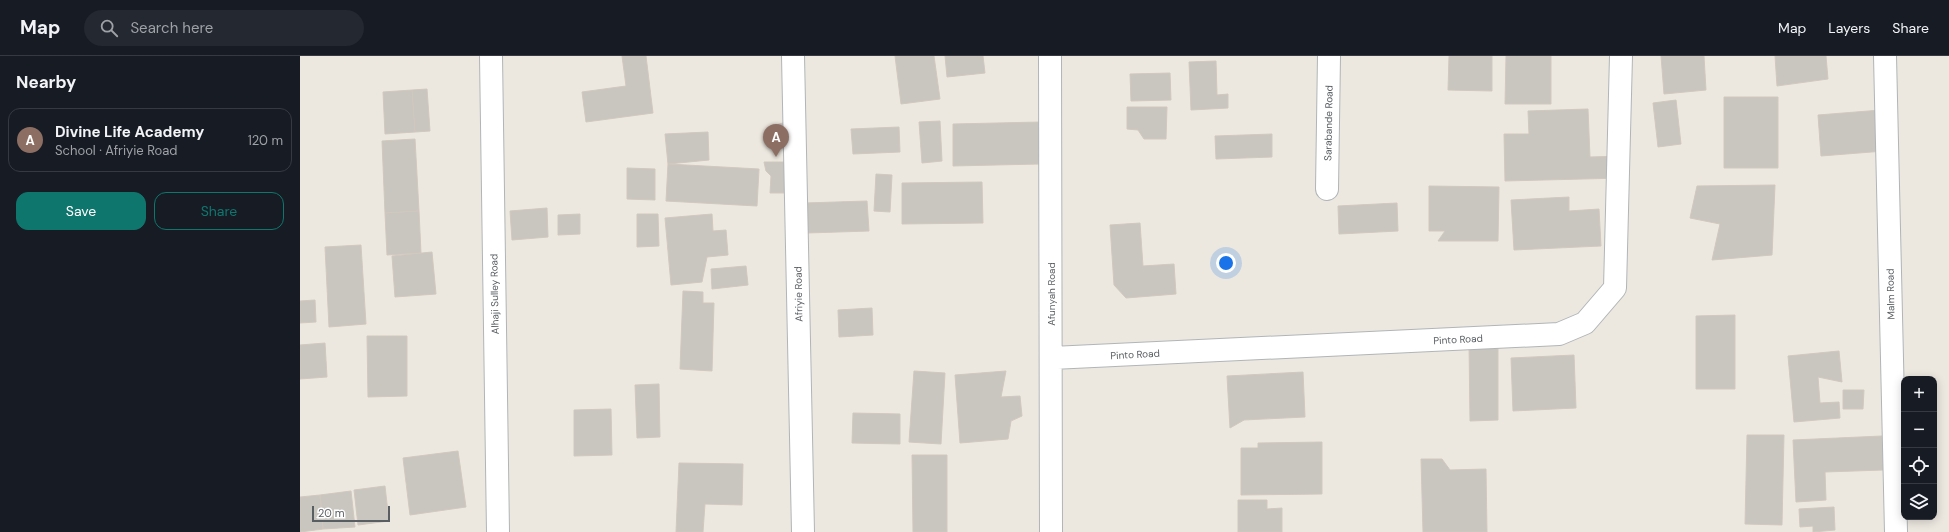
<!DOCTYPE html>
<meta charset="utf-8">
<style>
body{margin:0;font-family:"DM Sans",sans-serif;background:#242831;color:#f1f3f6}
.controls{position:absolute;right:12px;bottom:12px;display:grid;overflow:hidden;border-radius:8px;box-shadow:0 2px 10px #0003}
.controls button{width:36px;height:36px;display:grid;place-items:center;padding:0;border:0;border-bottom:1px solid #363941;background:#171b24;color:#f1f3f6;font:20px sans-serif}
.scale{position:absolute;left:12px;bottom:10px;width:78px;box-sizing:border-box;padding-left:4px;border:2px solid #595e62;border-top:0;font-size:11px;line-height:14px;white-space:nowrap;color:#595e62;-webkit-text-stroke:3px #fff;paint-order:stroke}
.you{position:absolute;left:926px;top:207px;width:14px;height:14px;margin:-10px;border:3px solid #fff;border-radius:50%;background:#1a73e8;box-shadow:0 0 0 6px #1a73e833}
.badge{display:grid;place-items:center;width:26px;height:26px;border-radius:50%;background:#0f766e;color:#fff;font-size:13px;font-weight:700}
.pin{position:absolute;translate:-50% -33px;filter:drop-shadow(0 1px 2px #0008)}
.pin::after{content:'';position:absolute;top:21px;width:14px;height:12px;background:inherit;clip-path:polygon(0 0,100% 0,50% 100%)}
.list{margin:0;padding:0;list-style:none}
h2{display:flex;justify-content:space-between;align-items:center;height:52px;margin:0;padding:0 16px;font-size:17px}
h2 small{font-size:13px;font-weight:400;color:#9ea1a6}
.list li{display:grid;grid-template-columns:26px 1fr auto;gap:12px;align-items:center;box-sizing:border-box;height:64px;margin:0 8px 8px;padding:0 8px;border:1px solid #363941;border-radius:12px}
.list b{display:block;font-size:15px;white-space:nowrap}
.list p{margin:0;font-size:13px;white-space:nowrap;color:#9ea1a6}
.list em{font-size:13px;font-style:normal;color:#9ea1a6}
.actions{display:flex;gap:8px;padding:12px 16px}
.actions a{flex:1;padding:9px 0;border:1px solid #0f766e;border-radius:12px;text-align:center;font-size:14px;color:#0f766e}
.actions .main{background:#0f766e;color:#fff}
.icon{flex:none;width:22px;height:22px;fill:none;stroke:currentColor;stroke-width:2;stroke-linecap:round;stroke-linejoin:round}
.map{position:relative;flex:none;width:1649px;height:476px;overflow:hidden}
header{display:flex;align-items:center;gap:24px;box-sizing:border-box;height:56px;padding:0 20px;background:#171b24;border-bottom:1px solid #363941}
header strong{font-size:19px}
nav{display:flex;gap:22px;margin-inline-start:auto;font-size:14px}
.search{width:280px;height:36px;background:#242831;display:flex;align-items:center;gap:10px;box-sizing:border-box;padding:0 14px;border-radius:22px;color:#9ea1a6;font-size:15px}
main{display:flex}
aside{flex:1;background:#171b24}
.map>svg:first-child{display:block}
</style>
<header>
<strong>Map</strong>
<div class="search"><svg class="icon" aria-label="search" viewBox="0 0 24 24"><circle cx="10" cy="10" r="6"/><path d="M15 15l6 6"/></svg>Search here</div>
<nav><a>Map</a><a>Layers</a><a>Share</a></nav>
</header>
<main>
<aside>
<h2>Nearby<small></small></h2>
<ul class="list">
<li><span class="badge" style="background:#8d6e63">A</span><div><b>Divine Life Academy</b><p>School · Afriyie Road</p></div><em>120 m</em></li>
</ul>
<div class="actions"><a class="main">Save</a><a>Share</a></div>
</aside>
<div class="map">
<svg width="1649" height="476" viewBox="0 0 1649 476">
<rect width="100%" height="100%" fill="#ece8e0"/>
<!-- building -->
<path fill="#c9c5bf" stroke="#d1c8bf" d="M322,0H346L353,57L286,66L282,36L326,30Z
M595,0H634L640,43L601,48Z
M645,0H683L685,17L647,21Z
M1149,0H1192V35L1148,34Z
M1206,0H1251V48H1205Z
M1361,0H1404L1406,34L1364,38Z
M1475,0H1526L1528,23L1477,30Z
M916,5L917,39L928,38V52L891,54L889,6Z
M870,17L871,44L831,45L830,18Z
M127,33L130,75L115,76L112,34Z
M112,34L115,76L85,78L83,36Z
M1424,41H1478V112H1424Z
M1376,44L1381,88L1358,91L1353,47Z
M827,51H867L866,83H844L838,74L827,73Z
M1288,53L1290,101L1323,100V122L1205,125L1204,78H1229L1228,55Z
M1581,54L1584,95L1521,100L1518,59Z
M493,64V85H476V69Z
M640,65L642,105L622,107L619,66Z
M740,66V108L653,110V68Z
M599,71L600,96L553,98L551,73Z
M408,76L409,104L368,108L365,78Z
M972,78V101L916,103L915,80Z
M115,83L119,155L85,157L82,85Z
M464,106H487L486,137H470L471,120L466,115Z
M368,108L459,113L457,150L366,145Z
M327,112L355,113V144L327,143Z
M576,118L592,119L590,156L574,155Z
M682,126L683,167L602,168V127Z
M1475,129L1472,199L1412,204L1420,168L1390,162L1397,130Z
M1129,130L1199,131L1198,185H1138L1145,175H1129Z
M1269,141V155L1299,153L1301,190L1214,194L1211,144Z
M567,145L569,175L507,177L505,147Z
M1097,147L1098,175L1039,178L1038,150Z
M247,152L248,181L212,184L210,155Z
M119,155L121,197L87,199L85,157Z
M280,158V178L258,179V159Z
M337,158H358L359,190L337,191Z
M412,158L413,175L426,174L428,199L407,201L402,226L371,229L365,162Z
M840,167L843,210L874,208L876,238L826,242L814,229L810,169Z
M61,189L66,268L29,271L25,191Z
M132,196L136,238L95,241L92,200Z
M446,210L448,229L412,233L411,213Z
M383,235L403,236V247H414L412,315L380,313Z
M15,244L16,266L0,267V245Z
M572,252L573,279L539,281L538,254Z
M1435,259V333H1396V260Z
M67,280H107V340L68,341Z
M1198,286V364L1170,365L1169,287Z
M25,287L27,321L0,323V289Z
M1539,295L1542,326L1518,321L1520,347L1539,346L1540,362L1494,366L1488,300Z
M1274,299L1276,352L1213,355L1211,302Z
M614,315L645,317L641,388L609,386Z
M706,315L701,341L720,340L722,360L711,365L708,383L660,387L655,319Z
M1003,316L1005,361L944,364L930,372L927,320Z
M359,328L360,381L337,382L335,329Z
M1543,334H1564L1563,353H1543Z
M311,353L312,399L274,400V354Z
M553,357L600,358V388L552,387Z
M1447,379H1484L1482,469L1445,468Z
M1582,380L1583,414L1525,416L1526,444L1496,446L1493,384Z
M1022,386V438L941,439V392H958V387Z
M158,395L166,451L110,459L103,402Z
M612,399H647V476H613Z
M1121,403H1142L1150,414L1186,413L1187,476H1123Z
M379,407L443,408L442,449L405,448L403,476H376Z
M85,430L89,465L58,469L54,434Z
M51,435L55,471L23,473L20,439Z
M20,439L23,473L0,476V441Z
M938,444H967V453L982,452V476H938Z
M1534,451L1535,474L1513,476V470L1500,471L1499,453Z"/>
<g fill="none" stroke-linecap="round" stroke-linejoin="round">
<!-- street casing -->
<g stroke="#b1b5b8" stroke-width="24">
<path id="street" d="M191,0L198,476
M493,0L503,476
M750,0L751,476
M1585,0L1596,476
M1027,133L1029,0
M752,302L1259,278L1285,267L1315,232L1321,0"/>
</g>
<!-- street -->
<use href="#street" stroke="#fff" stroke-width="22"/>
</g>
<g text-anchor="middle" stroke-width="3" stroke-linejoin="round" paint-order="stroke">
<!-- street labels -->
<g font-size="10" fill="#595e62" stroke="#fff">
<text transform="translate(1028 67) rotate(-89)" y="4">Sarabande Road</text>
<text transform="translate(194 238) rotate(-91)" y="4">Alhaji Sulley Road</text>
<text transform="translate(498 238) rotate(-91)" y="4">Afriyie Road</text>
<text transform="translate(751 238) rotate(-90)" y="4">Afunyah Road</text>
<text transform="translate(1590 238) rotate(-91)" y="4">Malm Road</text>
<text transform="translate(1158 283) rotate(-3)" y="4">Pinto Road</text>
<text transform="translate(835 298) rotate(-3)" y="4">Pinto Road</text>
</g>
</g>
</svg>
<div class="controls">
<button>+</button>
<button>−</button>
<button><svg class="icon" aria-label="locate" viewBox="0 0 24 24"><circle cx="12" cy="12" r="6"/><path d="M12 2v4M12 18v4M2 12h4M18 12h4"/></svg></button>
<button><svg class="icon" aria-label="layers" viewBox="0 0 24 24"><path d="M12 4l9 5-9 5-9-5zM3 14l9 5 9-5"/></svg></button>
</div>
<div class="scale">20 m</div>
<div class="you"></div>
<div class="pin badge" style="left:476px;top:101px;background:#8d6e63">A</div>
</div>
</main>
